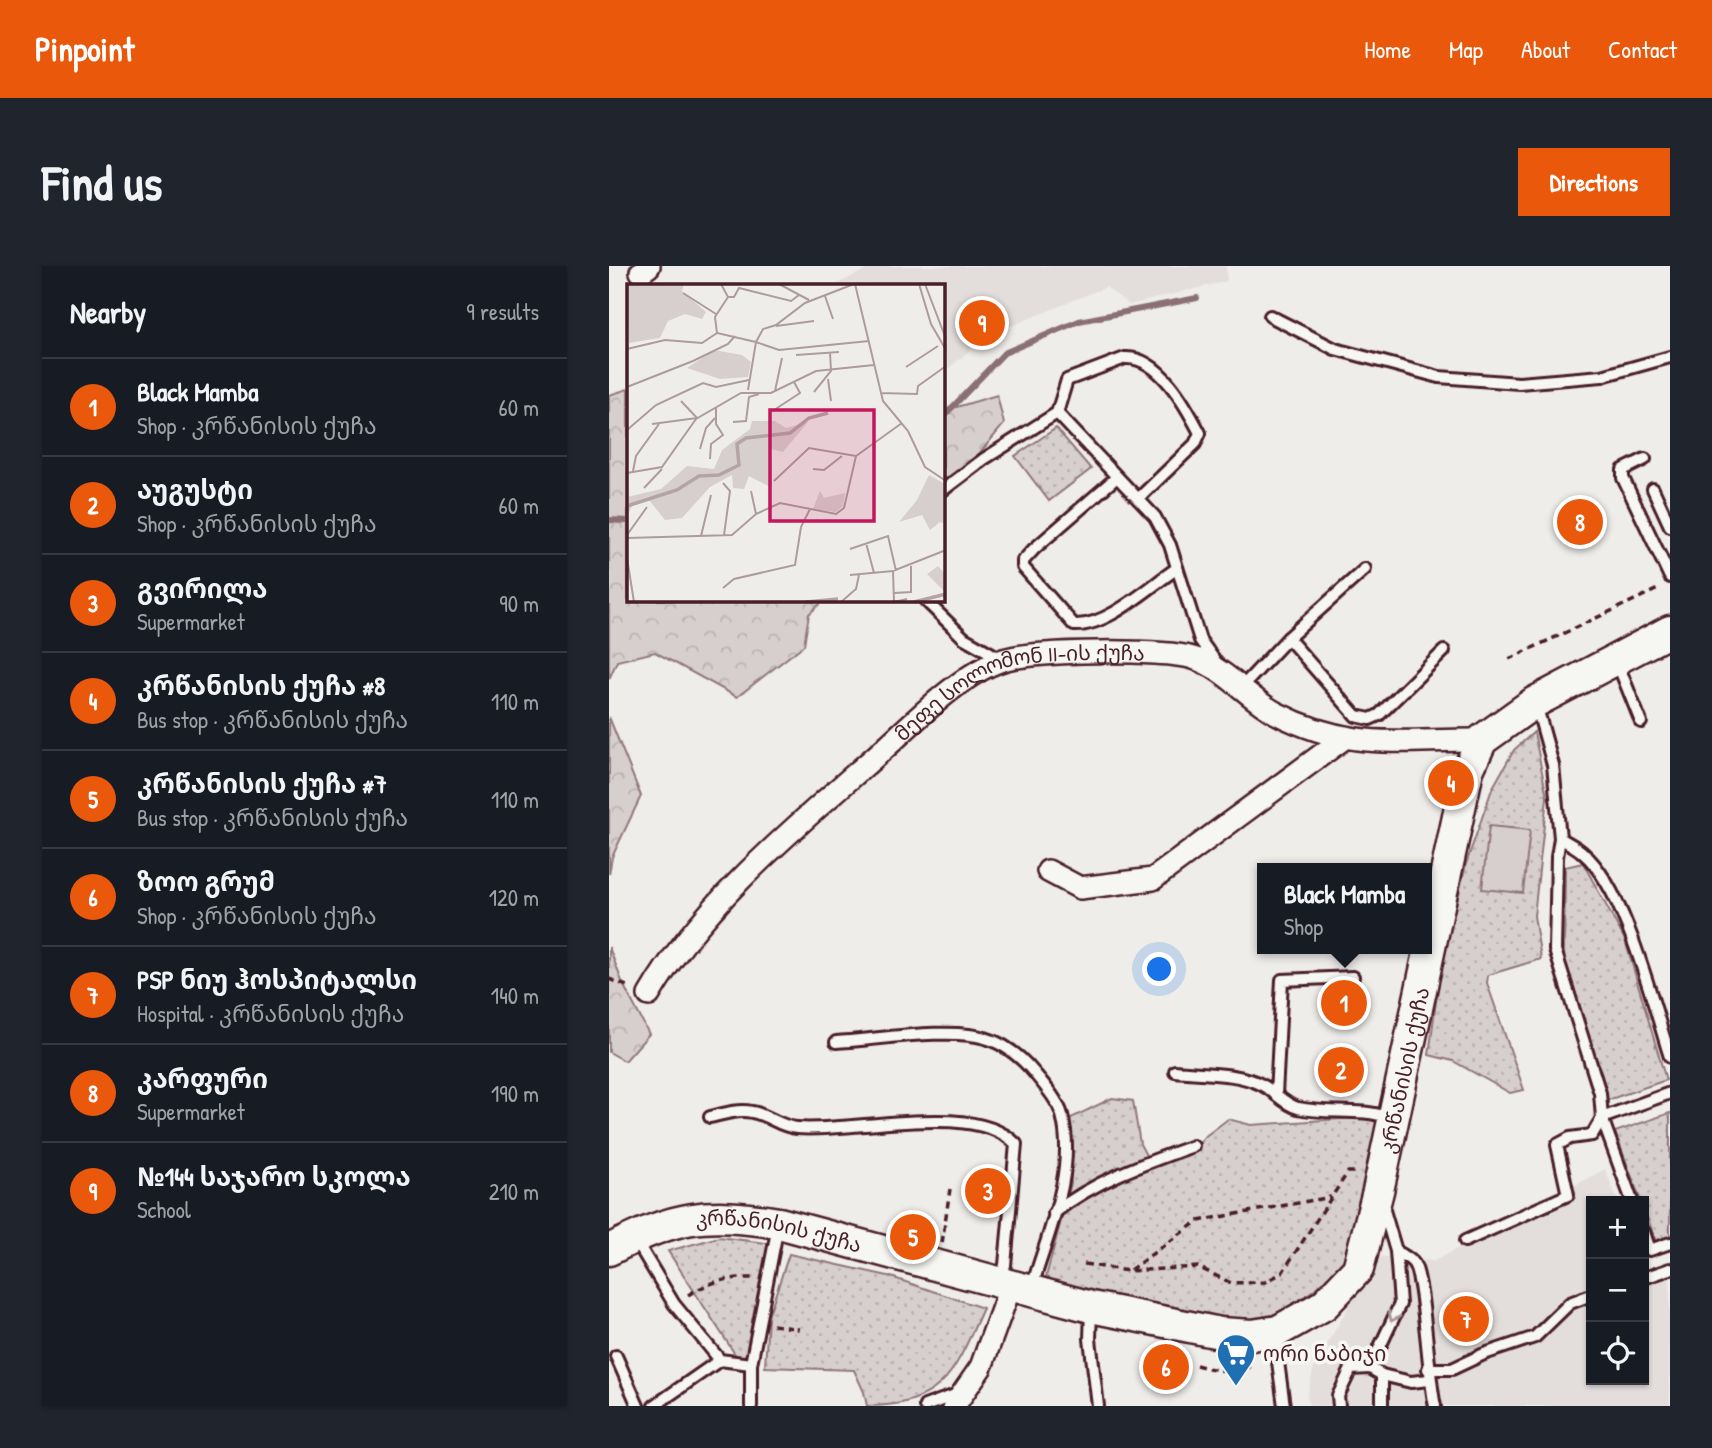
<!DOCTYPE html>
<html lang="en">
<head>
<meta charset="utf-8">
<style>
  body { margin:0; font-family:"Patrick Hand","Noto Sans Georgian",sans-serif; background:#20242c; color:#f1f3f6 }
  .controls { position:absolute; right:21px; bottom:21px; display:grid; overflow:hidden; border-radius:0px; box-shadow:0 2px 5px #0004 }
  .controls button { width:63px; height:63px; display:grid; place-items:center; padding:0; border:0; border-bottom:2px solid #363941; background:#171b24; color:#f1f3f6; font:35px sans-serif }
  .you { position:absolute; left:551px; top:704px; width:24px; height:24px; margin:-18px; border:5px solid #fff; border-radius:50%; background:#1a73e8; box-shadow:0 0 0 10px #1a73e833 }
  .badge { display:grid; place-items:center; width:46px; height:46px; border-radius:50%; background:#ea580c; color:#fff; font-size:23px; font-weight:700 }
  .pin { position:absolute; translate:-50% -50%; border:4px solid #fff; box-shadow:0 2px 7px #0006 }
  .popup { position:absolute; left:648px; top:597px; width:175px; height:91px; box-sizing:border-box; display:grid; place-content:center; border-radius:0px; background:#171b24; filter:drop-shadow(0 2px 5px #0005); font-size:23px; white-space:nowrap; color:#9ea1a6 }
  .popup b { font-size:26px; color:#f1f3f6 }
  .popup::after { content:''; position:absolute; left:50%; top:100%; margin-left:-14px; border:14px solid transparent; border-top-color:#171b24 }
  .list { margin:0; padding:0; list-style:none }
  h2 { display:flex; justify-content:space-between; align-items:center; height:91px; margin:0; padding:0 28px; font-size:30px }
  h2 small { font-size:23px; font-weight:400; color:#9ea1a6 }
  .list li { display:grid; grid-template-columns:46px 1fr auto; gap:21px; align-items:center; box-sizing:border-box; height:98px; padding:0 28px; border-top:2px solid #363941 }
  .list b { display:block; font-size:26px; white-space:nowrap }
  .list p { margin:0; font-size:23px; white-space:nowrap; color:#9ea1a6 }
  .list em { font-size:23px; font-style:normal; color:#9ea1a6 }
  .icon { flex:none; width:38px; height:38px; fill:none; stroke:currentColor; stroke-width:2; stroke-linecap:round; stroke-linejoin:round }
  .map { position:relative; flex:none; width:1061px; height:1140px; overflow:hidden; border-radius:0px }
  header { display:flex; align-items:center; gap:42px; box-sizing:border-box; height:98px; padding:0 35px; background:#ea580c; color:#fff }
  header strong { font-size:33px }
  nav { display:flex; gap:38px; margin-inline-start:auto; font-size:24px }
  .intro { display:flex; align-items:center; justify-content:space-between; box-sizing:border-box; height:168px; padding:0 42px }
  h1 { margin:0; font-size:49px }
  .button { padding:18px 32px; border-radius:0px; background:#ea580c; color:#fff; font-size:24px; font-weight:700 }
  main { display:flex; gap:42px; padding:0 42px }
  aside { flex:1; background:#171b24; border-radius:0px; box-shadow:0 2px 5px #0004 }
  .map>svg:first-child { display:block }
  .built { fill:#e3dedc }
  .grass { fill:url(#grass-dots); stroke:#90777c; stroke-width:2 }
  .forest { fill:url(#forest-crowns); stroke:#90777c; stroke-width:2 }
  .garden { fill:#d7cfce; stroke:#90777c; stroke-width:2 }
  .lines { fill:none; stroke-linecap:round; stroke-linejoin:round }
  .stream { stroke:#8a6f74; stroke-width:6 }
  .lane-casing { stroke:#4a1f2b; stroke-width:16 }
  .street-casing { stroke:#4a1f2b; stroke-width:26 }
  .secondary-casing { stroke:#4a1f2b; stroke-width:35 }
  .path { stroke:#4a1f2b; stroke-width:3.5; stroke-dasharray:7 5; stroke-linecap:butt }
  .lane { stroke:#f6f6f2; stroke-width:10 }
  .street { stroke:#f6f6f2; stroke-width:21 }
  .secondary { stroke:#f6f6f2; stroke-width:30 }
  .oneway { stroke:#a99598 }
  .labels { text-anchor:middle; dominant-baseline:central; stroke-width:7; stroke-linejoin:round; paint-order:stroke }
  .street-label { font-size:21px; fill:#4a1f2b; stroke:#f6f6f2 }
  .poi-label { font-size:21px; fill:#4a1f2b; stroke:#f6f6f2; text-anchor:start }
  .inset-river { fill:none; stroke:#b4a4a5; stroke-width:3.5 }
  .inset-road { fill:none; stroke:#ad9b9e; stroke-width:2 }
  .view { fill:#c2185b; fill-opacity:0.15; stroke:#c2185b; stroke-width:3.5 }
  .inset-edge { fill:none; stroke:#4a1f2b; stroke-width:3.5 }
</style>
</head>
<body>
<header>
<strong>Pinpoint</strong>
<nav><a>Home</a><a>Map</a><a>About</a><a>Contact</a></nav>
</header>
<div class="intro"><h1>Find us</h1><a class="button">Directions</a></div>
<main>
<aside>
<h2>Nearby<small>9 results</small></h2>
<ul class="list">
<li><span class="badge">1</span><div><b>Black Mamba</b><p>Shop · კრწანისის ქუჩა</p></div><em>60 m</em></li>
<li><span class="badge">2</span><div><b>აუგუსტი</b><p>Shop · კრწანისის ქუჩა</p></div><em>60 m</em></li>
<li><span class="badge">3</span><div><b>გვირილა</b><p>Supermarket</p></div><em>90 m</em></li>
<li><span class="badge">4</span><div><b>კრწანისის ქუჩა #8</b><p>Bus stop · კრწანისის ქუჩა</p></div><em>110 m</em></li>
<li><span class="badge">5</span><div><b>კრწანისის ქუჩა #7</b><p>Bus stop · კრწანისის ქუჩა</p></div><em>110 m</em></li>
<li><span class="badge">6</span><div><b>ზოო გრუმ</b><p>Shop · კრწანისის ქუჩა</p></div><em>120 m</em></li>
<li><span class="badge">7</span><div><b>PSP ნიუ ჰოსპიტალსი</b><p>Hospital · კრწანისის ქუჩა</p></div><em>140 m</em></li>
<li><span class="badge">8</span><div><b>კარფური</b><p>Supermarket</p></div><em>190 m</em></li>
<li><span class="badge">9</span><div><b>№144 საჯარო სკოლა</b><p>School</p></div><em>210 m</em></li>
</ul>
</aside>
<div class="map">
<svg width="1061" height="1140" viewBox="0 0 1061 1140">
  <defs>
    <pattern id="grass-dots" width="8" height="8" patternUnits="userSpaceOnUse" patternTransform="scale(1.75)"><rect width="8" height="8" fill="#d7cfce"/><path d="M2 2h.1M6 6h.1" fill="none" stroke="#bab1b1" stroke-width="1.8" stroke-linecap="round"/></pattern>
    <pattern id="forest-crowns" width="20" height="18" patternUnits="userSpaceOnUse" patternTransform="scale(1.75)"><rect width="20" height="18" fill="#d7cfce"/><path d="M2 6a3 3 0 1 1 6 0M12 15a3 3 0 1 1 6 0" fill="none" stroke="#bab1b1"/></pattern>
  </defs>
  <rect width="100%" height="100%" fill="#efedea"/>
  <filter id="ink" filterUnits="userSpaceOnUse"><feTurbulence type="fractalNoise" baseFrequency=".0143" numOctaves="2"/><feDisplacementMap in="SourceGraphic" scale="14" xChannelSelector="R" yChannelSelector="G"/><feConvolveMatrix kernelMatrix="1 2 1 2 8 2 1 2 1" color-interpolation-filters="sRGB"/></filter>
  <g filter="url(#ink)">
    <!-- built -->
    <g class="built">
      <polygon points="264,0 617,0 618,15 520,39 497,21 378,70 334,107 334,19 226,19"/>
      <polygon points="996,903 1009,935 982,935 982,1114 1035,1114 1035,1003 1061,996 1061,1140 700,1140 698,1129 705,1101 768,990 825,995"/>
    </g>
    <!-- grass -->
    <g class="grass">
      <polygon points="447,162 482,203 440,235 406,190"/>
      <polygon points="925,466 938,531 925,650 932,693 879,709 878,717 915,824 901,827 844,795 820,789 831,705 857,598 883,523 905,484"/>
      <polygon points="974,597 1016,674 1057,814 999,834 955,692 956,601"/>
      <polygon points="503,832 524,835 531,878 543,901 588,884 594,872 619,853 642,859 761,851 770,857 738,989 725,1009 673,1047 622,1057 452,1019 437,1011 462,917 460,853"/>
      <polygon points="1061,847 1061,970 1047,975 1006,866"/>
      <polygon points="110,971 164,978 135,1102 59,985"/>
      <path d="M180,988L279,1010L374,1042C346,1105 335,1140 258,1140L255,1126L245,1104L156,1101L159,1051Z"/>
    </g>
    <!-- forest -->
    <g class="forest">
      <polygon points="19,123 19,334 215,334 200,348 195,379 128,431 46,386 8,395 0,413 0,129"/>
      <polygon points="388,129 395,158 365,194 334,223 334,145"/>
      <polygon points="0,451 32,530 3,591 0,608"/>
      <polygon points="0,681 14,718 40,768 16,795 0,786"/>
    </g>
    <!-- garden -->
    <polygon class="garden" points="880,560 921,564 914,627 873,623"/>
    <g class="lines">
      <!-- stream -->
      <g class="stream">
        <polyline points="334,151 395,87 470,55 588,32"/>
        <polyline points="0,254 19,255"/>
      </g>
      <!-- lane casing -->
      <g class="lane-casing">
        <g id="lane">
          <polyline points="661,50 726,83 830,111 910,117 993,110 1061,91"/>
          <polyline points="448,147 546,251 561,279 591,374 609,399"/>
          <polyline points="1036,193 1014,204 1014,212 1061,311"/>
          <path d="M508,211L425,283L414,295V301L465,359C498,361 540,321 567,303"/>
          <polyline points="1044,223 1061,260"/>
          <path d="M334,224L375,193L448,147L458,114L516,92C550,90 577,140 591,167L586,178L529,233"/>
          <polyline points="316,334 355,372 394,394"/>
          <polyline points="679,372 747,450 761,453 770,449 835,385"/>
          <polyline points="1008,396 1032,456"/>
          <polyline points="633,421 679,372 756,303"/>
          <path d="M927,438L944,499L951,572C959,577 968,581 974,587C1016,622 1044,738 1061,791"/>
          <path d="M227,776C265,774 342,761 376,772C397,778 414,793 427,809C437,821 449,835 453,849C468,905 438,969 423,1021"/>
          <path d="M566,805C594,808 628,806 653,819C666,825 674,838 689,842C720,849 751,841 781,852"/>
          <polyline points="667,829 673,714 744,711"/>
          <path d="M101,851C114,848 129,843 143,846C158,848 171,861 188,862C244,867 365,834 407,878L396,999L391,1016"/>
          <polyline points="1023,935 993,852 1061,827"/>
          <path d="M445,947C485,915 536,897 584,880"/>
          <polyline points="1035,966 1041,984 1061,977"/>
          <polyline points="26,973 65,1038 111,1094 142,1098"/>
          <polyline points="856,975 959,929 948,879 961,872 983,869 993,852 991,827 946,684 948,591 951,572"/>
          <path d="M787,985C792,988 802,993 805,998C815,1013 819,1112 826,1140"/>
          <polyline points="1035,1012 1061,1003"/>
          <polyline points="482,1043 481,1073 489,1140"/>
          <polyline points="669,1066 669,1096 675,1140"/>
          <polyline points="7,1090 29,1140"/>
          <polyline points="819,1103 843,1103 875,1088 926,1071 961,1037 982,1029"/>
          <polyline points="773,1109 802,1116 820,1114"/>
          <polyline points="45,1140 111,1094"/>
          <polyline points="142,1140 142,1098 169,960"/>
          <polyline points="316,1140 349,1128"/>
          <polyline points="730,1140 729,1130 742,1103 761,1102"/>
          <polyline points="773,1140 773,1109 761,1102 791,1038 787,985 774,941"/>
        </g>
      </g>
      <!-- street casing -->
      <g class="street-casing">
        <g id="street">
          <polyline points="32,6 40,0"/>
          <polyline points="439,605 471,622 544,613 734,473"/>
          <path id="s1" d="M40,729C94,635 196,553 276,482C307,454 354,406 394,394C425,384 553,383 584,392C618,403 637,431 667,447C743,486 792,473 873,474"/>
          <polyline points="345,1140 372,1101 402,1019"/>
        </g>
      </g>
      <!-- secondary casing -->
      <g class="secondary-casing">
        <g id="secondary">
          <path id="s2" d="M0,984C66,950 96,945 170,957L482,1041L611,1067L643,1069L669,1065L715,1039L749,1003L769,925L859,504L873,474L926,436L1061,365"/>
        </g>
      </g>
      <!-- path -->
      <g class="path">
        <polyline points="900,393 1051,322"/>
        <polyline points="0,713 21,721"/>
        <polyline points="333,977 341,923"/>
        <polyline points="475,998 519,1005 589,1001 622,1017 656,1016 673,1007 739,906 746,906"/>
        <polyline points="521,1004 589,955 722,931"/>
        <path d="M79,1029C100,1016 119,1011 144,1012"/>
        <polyline points="164,1059 190,1063"/>
        <path d="M587,1099C606,1104 623,1108 641,1101"/>
      </g>
      <!-- lane -->
      <use href="#lane" class="lane"/>
      <!-- street -->
      <use href="#street" class="street"/>
      <!-- secondary -->
      <use href="#secondary" class="secondary"/>
    </g>
    <!-- one-way arrows -->
    <defs><path id="oneway-chevron" d="M-2-3.5L2.5 0L-2 3.5" fill="none" stroke-width="1.6" stroke-linecap="round" stroke-linejoin="round" transform="scale(1.75)"/></defs>
    <use class="oneway" href="#oneway-chevron" transform="translate(784 1051) rotate(115)"/>
  </g>
  <!-- icons -->
  <defs>
    <g id="supermarket-pin" transform="scale(2.0125)"><path d="M0 17L-7.5 6A9.5 9.5 0 1 1 7.5 6Z" fill="#1f6fb2" stroke="#f6f6f2"/><path d="M-6-5.5h2.5l.6 2H6L4.5 2H-2.5L-4.4-4H-6ZM-1.5 3.2a1.3 1.3 0 1 0 .1 0ZM3 3.2a1.3 1.3 0 1 0 .1 0Z" fill="#fff"/></g>
  </defs>
  <g fill-rule="evenodd">
    <use href="#supermarket-pin" x="627" y="1087"/>
  </g>
  <g class="labels">
    <!-- street labels -->
    <g class="street-label">
      <text stroke="none"><textPath href="#s1" startOffset="497">მეფე სოლომონ II-ის ქუჩა</textPath></text>
      <text stroke="none"><textPath href="#s2" startOffset="996">კრწანისის ქუჩა</textPath></text>
      <text stroke="none"><textPath href="#s2" startOffset="177">კრწანისის ქუჩა</textPath></text>
    </g>
    <!-- poi labels -->
    <g class="poi-label">
      <text x="654" y="1087">ორი ნაბიჯი</text>
    </g>
  </g>
  <!-- overview -->
  <g transform="translate(18 18)">
    <rect width="318" height="318" fill="#efedea"/>
    <path d="M0,0H57L55,7L79,28L75,35L58,30L41,37L33,54L2,59ZM302,191L318,200V240L313,238L303,246L295,231L272,238L290,216ZM193,207L197,214L218,209L216,222L209,228L186,225ZM311,282L318,290V308L300,290Z" fill="#d7cfce"/>
    <path d="M125,137H148L159,144L181,138L156,168L144,165L145,204L122,192L117,205L106,204L105,191L83,203L55,234L38,236L22,216L5,222L0,233V213L34,205L60,182L87,185L95,166L123,145Z" fill="#d7cfce"/>
    <path d="M87,66L115,71L124,78L121,93L93,95L60,84Z" fill="#d7cfce"/>
    <path class="inset-river" d="M0,222L50,206L72,192L92,191L112,181L110,160L119,154L163,149L182,134L201,129M179,318L211,315M287,318L319,310"/>
    <path class="inset-road" d="M94,0L101,13L88,33L90,49L129,58L136,45L149,41L178,19L227,0M152,0L182,16M228,0L256,117L281,147L298,183L319,197M292,0L304,40L319,66M298,0L319,55M56,9L89,30M198,12L206,35M101,13H107L112,4L164,17L172,11M149,42L187,37M0,65L38,56L75,59L90,49M169,71L212,68M279,83L311,62M201,95L204,117M0,103L66,77L101,60L108,52M121,106L129,58L152,66L242,57M148,107L155,74M187,108L204,87L203,69M254,109L290,110L291,102L319,82M54,117L70,134M147,126L173,109L167,98M106,138L119,137L122,113L132,110M25,140L70,134M0,146L29,121L76,99L89,103L122,96M73,165L79,144L88,134M83,175L84,160L96,151L89,140V123M186,185L197,186L215,172M6,187L9,172L32,140M0,189L35,183L69,135L114,109H144L189,87L247,81M147,197L182,164L229,172M96,199L103,207L97,251M17,204L35,185M124,207L129,230M0,251L20,223M74,252L84,211M0,254L105,251L129,230L153,219L209,230L217,224L229,172L275,139M239,259L247,289M223,265L261,252L269,287M0,274L7,318M266,287L267,318L280,315M223,291L266,287L319,266M96,304L107,295L168,281L174,243L183,225M267,309L284,308V282M214,318L229,305L232,291"/>
    <path class="view" d="M143,126H247V237H143Z"/>
    <rect width="318" height="318" class="inset-edge"/>
  </g>
</svg>
<div class="controls">
<button>+</button>
<button>−</button>
<button><svg class="icon" aria-label="locate" viewBox="0 0 24 24"><circle cx="12" cy="12" r="6"/><path d="M12 2v4M12 18v4M2 12h4M18 12h4"/></svg></button>
</div>
<div class="you"></div>
<div class="pin badge" style="left:735px;top:737px">1</div>
<div class="popup"><b>Black Mamba</b>Shop</div>
<div class="pin badge" style="left:732px;top:804px">2</div>
<div class="pin badge" style="left:379px;top:925px">3</div>
<div class="pin badge" style="left:842px;top:517px">4</div>
<div class="pin badge" style="left:304px;top:971px">5</div>
<div class="pin badge" style="left:557px;top:1101px">6</div>
<div class="pin badge" style="left:857px;top:1053px">7</div>
<div class="pin badge" style="left:971px;top:256px">8</div>
<div class="pin badge" style="left:373px;top:57px">9</div>
</div>
</main>
</body>
</html>
